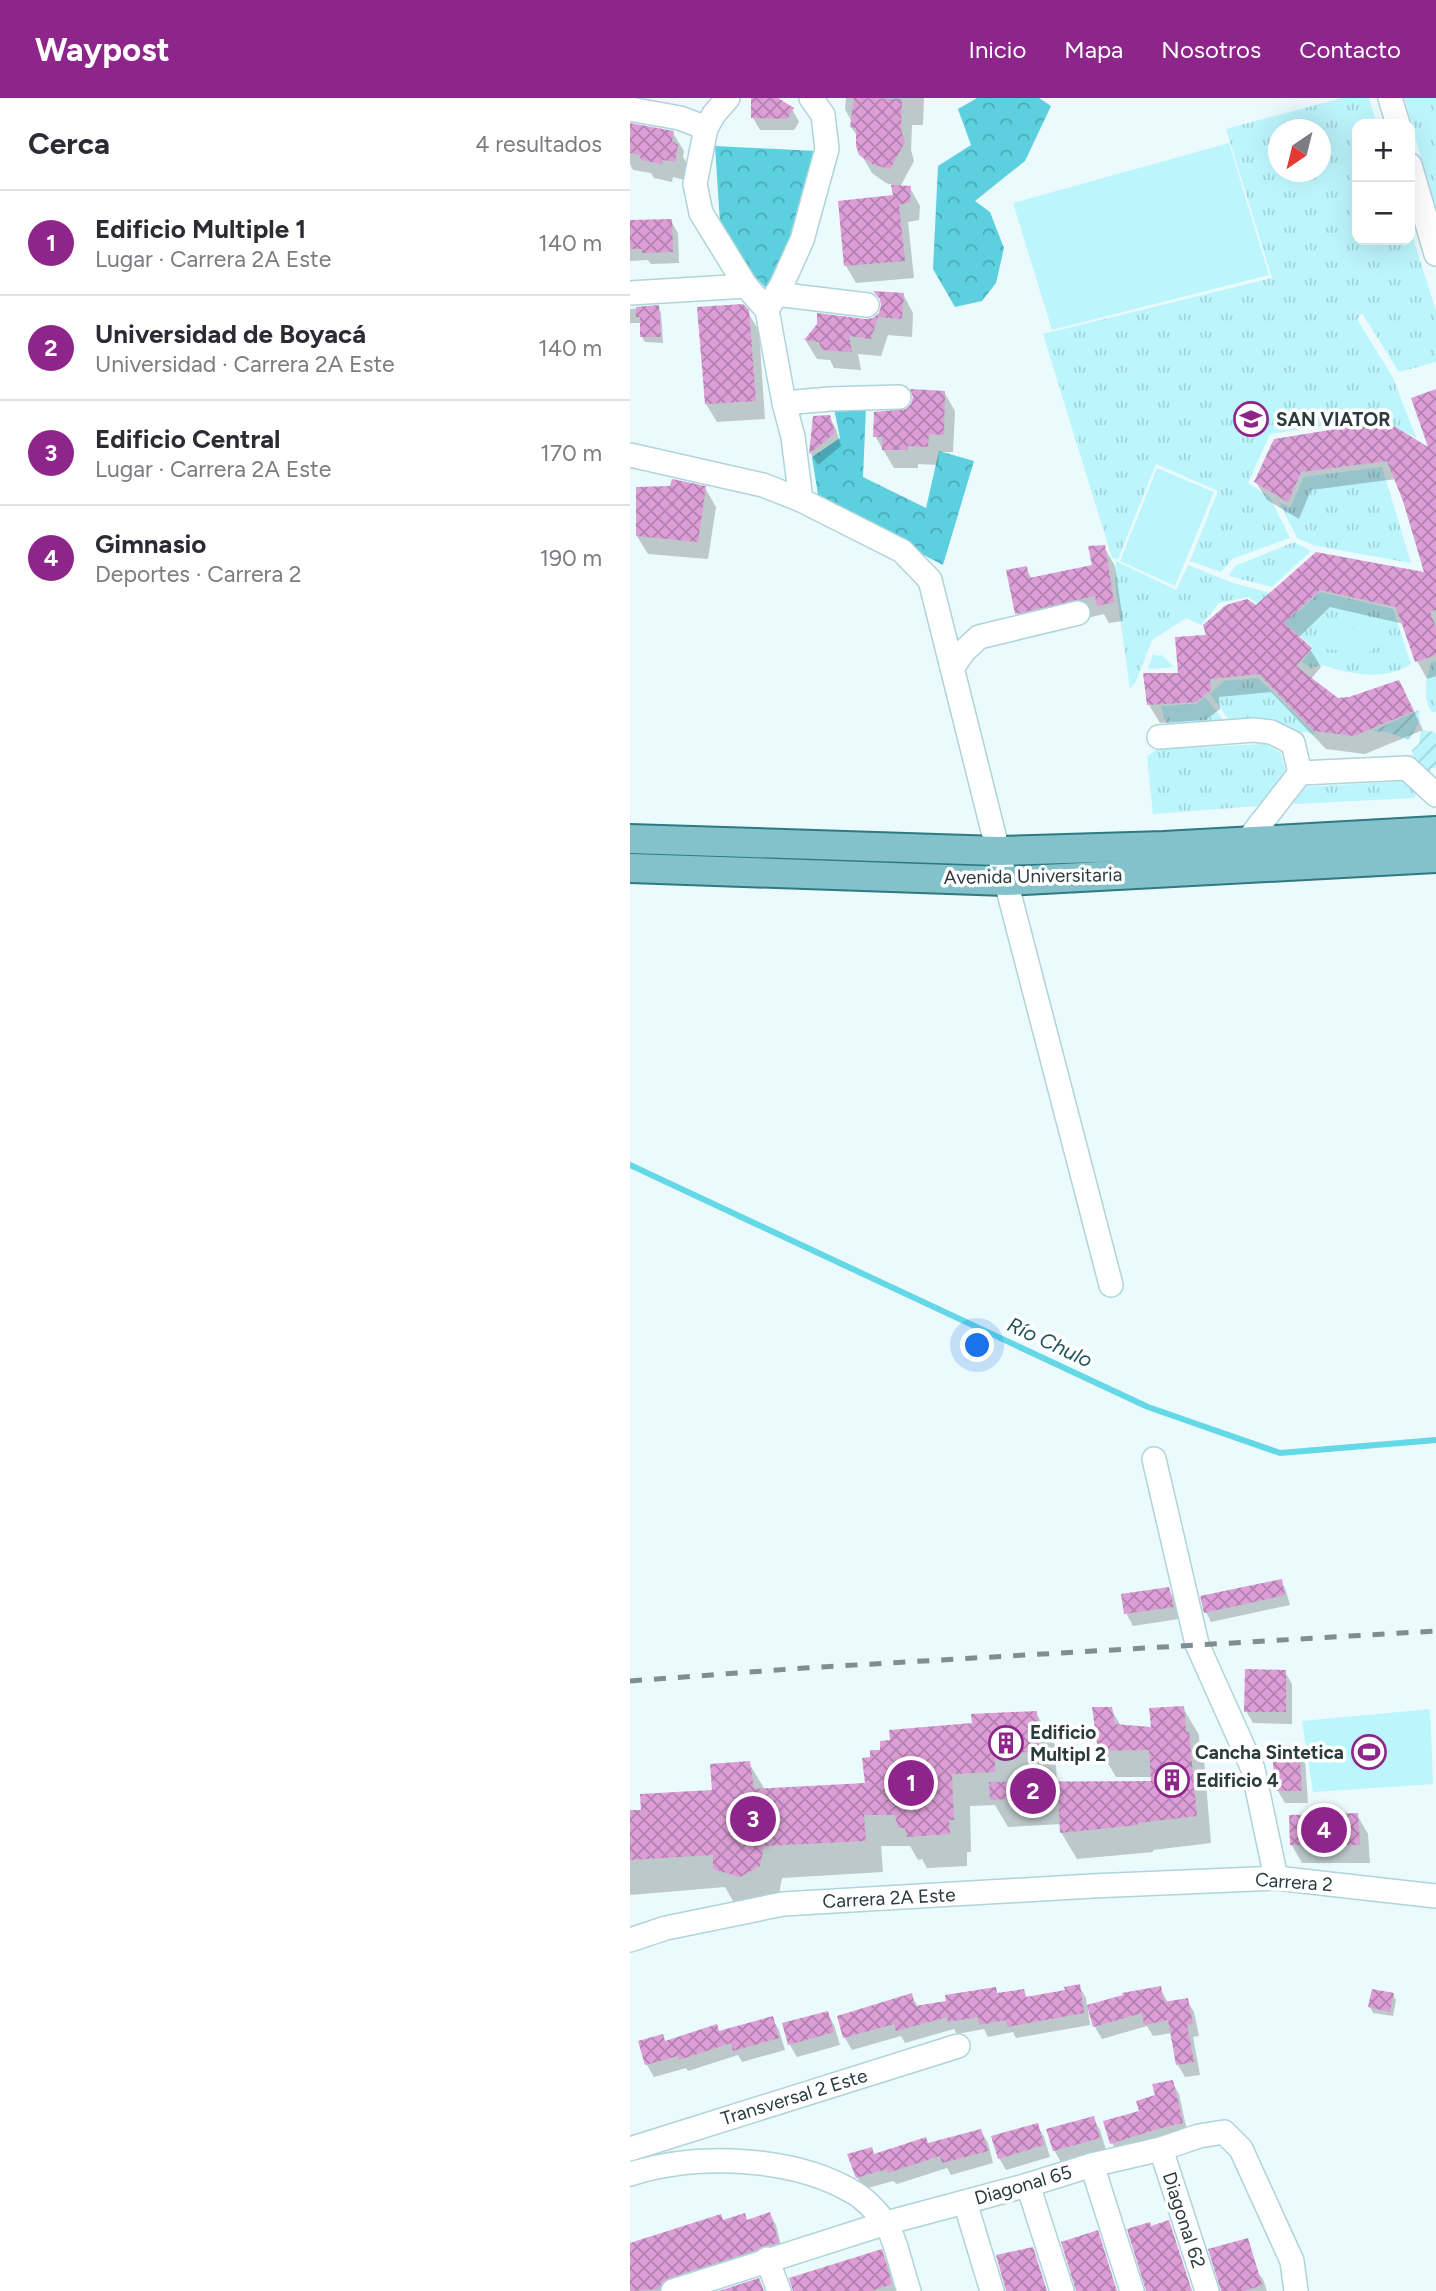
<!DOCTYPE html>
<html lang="es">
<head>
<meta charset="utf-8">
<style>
  body { margin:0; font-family:Figtree,sans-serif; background:#f2f2f3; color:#2b2b33 }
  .controls { position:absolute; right:21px; top:21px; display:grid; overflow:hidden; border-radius:14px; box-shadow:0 7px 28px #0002 }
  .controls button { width:63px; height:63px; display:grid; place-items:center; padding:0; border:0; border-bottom:2px solid #e1e1e2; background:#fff; color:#2b2b33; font:35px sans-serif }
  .compass { position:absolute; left:638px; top:21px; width:63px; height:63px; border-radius:50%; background:#fff; box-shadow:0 7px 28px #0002; rotate:215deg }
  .you { position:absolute; left:348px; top:1248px; width:24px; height:24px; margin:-18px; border:5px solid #fff; border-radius:50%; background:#1a73e8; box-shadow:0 0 0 10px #1a73e833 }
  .badge { display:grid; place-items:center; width:46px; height:46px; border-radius:50%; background:#8e258a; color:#fff; font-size:23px; font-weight:700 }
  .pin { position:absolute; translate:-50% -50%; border:4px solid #fff; box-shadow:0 2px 7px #0006 }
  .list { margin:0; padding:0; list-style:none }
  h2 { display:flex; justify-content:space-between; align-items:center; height:91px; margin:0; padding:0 28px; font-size:30px }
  h2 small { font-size:23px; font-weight:400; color:#7c7c81 }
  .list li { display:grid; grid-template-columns:46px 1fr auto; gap:21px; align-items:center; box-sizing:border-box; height:105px; padding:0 28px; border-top:2px solid #e1e1e2 }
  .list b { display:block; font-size:26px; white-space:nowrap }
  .list p { margin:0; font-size:23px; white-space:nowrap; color:#7c7c81 }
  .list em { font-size:23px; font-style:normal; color:#7c7c81 }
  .map { position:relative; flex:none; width:806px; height:2193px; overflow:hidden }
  header { display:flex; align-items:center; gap:42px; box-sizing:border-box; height:98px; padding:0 35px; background:#8e258a; color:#fff }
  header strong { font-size:33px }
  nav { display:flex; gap:38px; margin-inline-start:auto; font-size:24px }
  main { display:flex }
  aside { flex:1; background:#fff }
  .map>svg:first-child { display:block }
  .grass { fill:url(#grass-tufts); fill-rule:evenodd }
  .forest { fill:url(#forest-crowns) }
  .park { fill:#bdf5fd }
  .garden { fill:url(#garden-furrows) }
  .shadow { fill:#0003 }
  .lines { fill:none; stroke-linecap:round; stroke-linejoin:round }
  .stream { stroke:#65d8e7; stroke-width:6 }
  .building { fill:url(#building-cross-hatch) }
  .minor-casing { stroke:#afd4da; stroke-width:26 }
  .major-casing { stroke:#2f7982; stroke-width:32 }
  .minor { stroke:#fff; stroke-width:23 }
  .major { stroke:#83c2ca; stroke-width:28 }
  .rail { stroke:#7f8e90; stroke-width:5; stroke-dasharray:12 12; stroke-linecap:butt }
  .labels { text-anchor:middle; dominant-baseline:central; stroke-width:7; stroke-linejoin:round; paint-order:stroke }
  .poi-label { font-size:19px; font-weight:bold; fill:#2c3c3e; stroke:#fff; text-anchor:start }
  .street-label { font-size:19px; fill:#2c3c3e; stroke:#fff }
  .water-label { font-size:21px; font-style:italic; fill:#21545a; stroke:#fff }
</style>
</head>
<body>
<header>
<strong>Waypost</strong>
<nav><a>Inicio</a><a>Mapa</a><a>Nosotros</a><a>Contacto</a></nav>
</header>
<main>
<aside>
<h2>Cerca<small>4 resultados</small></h2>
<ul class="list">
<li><span class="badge">1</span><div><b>Edificio Multiple 1</b><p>Lugar · Carrera 2A Este</p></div><em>140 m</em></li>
<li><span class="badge">2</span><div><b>Universidad de Boyacá</b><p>Universidad · Carrera 2A Este</p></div><em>140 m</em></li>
<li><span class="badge">3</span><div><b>Edificio Central</b><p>Lugar · Carrera 2A Este</p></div><em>170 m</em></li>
<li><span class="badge">4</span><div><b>Gimnasio</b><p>Deportes · Carrera 2</p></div><em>190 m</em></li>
</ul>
</aside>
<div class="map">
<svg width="806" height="2193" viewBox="0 0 806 2193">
  <defs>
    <pattern id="grass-tufts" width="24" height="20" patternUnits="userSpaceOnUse" patternTransform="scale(1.75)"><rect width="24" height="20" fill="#bdf5fd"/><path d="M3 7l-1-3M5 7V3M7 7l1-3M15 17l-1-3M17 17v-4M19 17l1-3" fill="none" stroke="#a3d3da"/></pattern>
    <pattern id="forest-crowns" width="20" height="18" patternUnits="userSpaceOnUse" patternTransform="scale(1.75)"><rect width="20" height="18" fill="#5cd0df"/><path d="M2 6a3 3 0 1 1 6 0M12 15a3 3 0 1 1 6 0" fill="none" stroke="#4caab6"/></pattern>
    <pattern id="garden-furrows" width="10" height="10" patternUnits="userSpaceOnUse" patternTransform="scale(1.75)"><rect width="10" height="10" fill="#bdf5fd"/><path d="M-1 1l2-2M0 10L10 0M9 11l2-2" fill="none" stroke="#a3d3da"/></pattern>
    <pattern id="building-cross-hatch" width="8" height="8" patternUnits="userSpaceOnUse" patternTransform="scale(1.75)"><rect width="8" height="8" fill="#dd9ed7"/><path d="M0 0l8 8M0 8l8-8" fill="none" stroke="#b382b0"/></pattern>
  </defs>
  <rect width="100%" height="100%" fill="#ebfafc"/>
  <!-- grass -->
  <g class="grass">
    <path d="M711,0H739L747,26H727V142H780V130L806,213V264L769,274L732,215L727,221L763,280L786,339L741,321L640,336L618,385L640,399L660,440L602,461L591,474L560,463L588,393L526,366L488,461L482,460L413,236L642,180L596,31ZM648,32H690V74H648Z"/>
    <polygon points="774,0 806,0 806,112"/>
    <polygon points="752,369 781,465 686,448 667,440 649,404 660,410 674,379"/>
    <polygon points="664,444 681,453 642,489 599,478 605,468"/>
    <polygon points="486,463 546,492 558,467 603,485 637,494 647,505 638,513 618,499 589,505 571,527 556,520 522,542 506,583 500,591 485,484"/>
    <path d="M690,494L763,511L781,566C762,579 740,578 718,574C702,572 696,564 681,570L672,564L683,550L659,528L654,532L651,522L662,513L668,514Z"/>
    <polygon points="523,556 528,558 532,557 544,569 518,571"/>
    <path d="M806,563V614H802C792,602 796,579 801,565Z"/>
    <polygon points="628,580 686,636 674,634 658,637 643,622 600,623 580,596 594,583"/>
    <polygon points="575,599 595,624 537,629 531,608 566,606"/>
    <polygon points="635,646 651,655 656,675 629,708 523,716 517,658 527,651"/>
    <polygon points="778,683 791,691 784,700 665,706 662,701 671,689"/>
  </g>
  <!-- forest -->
  <g class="forest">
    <polygon points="347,0 409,0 421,8 395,63 345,103 360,114 374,150 366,185 352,203 325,209 303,171 308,68 341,47 328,11"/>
    <polygon points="85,48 186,53 166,136 136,190 116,169 90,125"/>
    <polygon points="203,306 236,309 233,379 296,410 309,353 344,363 313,467 189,403 182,359 210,340"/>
  </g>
  <!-- park -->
  <g class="park">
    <polygon points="599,45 639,177 422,232 383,105"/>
    <polygon points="527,370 584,394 545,488 490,463"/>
    <polygon points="705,528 743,534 746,548 739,555 696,551 690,542 693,532"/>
    <polygon points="800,1611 803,1686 683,1694 672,1623"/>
  </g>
  <!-- garden -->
  <g class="garden">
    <polygon points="789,612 790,623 779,642 757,634 742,633"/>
    <polygon points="791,632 805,634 806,636 806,670 801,670 799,676 784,663 782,652 789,646"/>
  </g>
  <!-- shadow -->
  <g class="shadow">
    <polygon points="123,0 145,0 162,11 169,24 164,32 130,32 123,20"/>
    <polygon points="216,0 294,0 293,27 282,27 281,52 284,63 270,89 280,90 290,108 289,122 278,124 284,180 226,185 216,168 265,98 263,87 256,85 242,75 231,56 228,39 221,29 222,24 215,11"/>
    <polygon points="0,27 43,35 54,53 53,59 58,67 55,82 43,79 42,84 24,80 21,75 3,72 0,66"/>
    <polygon points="41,123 48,135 49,165 21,166 18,162 0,163 0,124"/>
    <polygon points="273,196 283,215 282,239 258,237 251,258 228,256 231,272 204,270 200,262 187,261 176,243 188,226 242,222"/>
    <polygon points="28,209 31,215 33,245 15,244 12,239 12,225 0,225 0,211"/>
    <polygon points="117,213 129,233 135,321 87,324 76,306"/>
    <polygon points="806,293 806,578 797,581 787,563 774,526 700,509 668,540 680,551 691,569 680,582 707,602 779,603 793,632 735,656 696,651 641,594 589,599 590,611 576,622 530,625 519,607 550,577 578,539 626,509 687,455 797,476 766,381 681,392 669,421 637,402 626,384 645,342 801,354"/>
    <polygon points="314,294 325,313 323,354 309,354 308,367 288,366 288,370 264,370 245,338 282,307"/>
    <polygon points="199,319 206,331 211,348 188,367 181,356 185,320"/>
    <polygon points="75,390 86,409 78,461 18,456 7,438"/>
    <polygon points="474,449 485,468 493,523 479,525 474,516 397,534 387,515 396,470 402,481 464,469"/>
    <polygon points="651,1483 656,1493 660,1507 581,1524 576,1514"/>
    <polygon points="538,1491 546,1503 549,1521 503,1528 496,1515"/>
    <polygon points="655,1574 662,1586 662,1626 623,1625 616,1613"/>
    <polygon points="553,1610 569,1637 570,1655 574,1662 581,1745 523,1752 523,1754 447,1761 431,1734 431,1726 378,1729 365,1707 340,1708 341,1754 337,1754 337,1768 297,1770 292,1761 288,1762 280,1748 251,1748 253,1774 152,1780 148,1801 129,1811 103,1803 95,1789 0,1797 0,1713 13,1713 83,1694 119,1665 135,1692 237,1686 242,1661 252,1654 344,1627 406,1615 425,1647 427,1686 523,1685 523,1679 486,1679 470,1652 481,1611 491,1628 523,1631"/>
    <polygon points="668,1650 675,1662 678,1705 655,1705 648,1693"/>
    <polygon points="727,1717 738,1736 740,1765 672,1765 661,1746"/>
    <polygon points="449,1888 456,1900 457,1909 530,1890 538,1905 557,1902 564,1914 569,1938 563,1939 570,1977 555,1979 548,1967 542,1935 523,1938 517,1928 472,1941 465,1929 460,1911 458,1912 460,1927 386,1940 383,1934 358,1939 354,1931 327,1936 324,1931 275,1945 271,1938 222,1952 215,1940 209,1919 281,1897 288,1909 318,1905 365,1891 368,1897 393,1893 398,1901 437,1894"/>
    <polygon points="763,1897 766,1902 763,1918 743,1915 740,1909"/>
    <polygon points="197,1915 204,1927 210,1947 167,1959 160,1947 154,1927"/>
    <polygon points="142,1920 149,1932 155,1952 112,1964 108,1957 58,1973 56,1970 24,1979 17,1967 10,1944 32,1938 36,1944 90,1934"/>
    <polygon points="542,1984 549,1996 558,2037 489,2057 482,2045"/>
    <polygon points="463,2020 470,2032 476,2052 431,2064 424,2052"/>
    <polygon points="407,2027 414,2039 420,2059 376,2072 369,2060"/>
    <polygon points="351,2033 358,2045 363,2065 321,2077 317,2070 267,2086 263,2083 234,2091 227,2079 241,2051 245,2057 298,2047"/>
    <polygon points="140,2116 146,2127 153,2155 40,2193 0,2193 0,2169 94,2124 117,2123"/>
    <polygon points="620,2148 629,2176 633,2181 637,2193 592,2193"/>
    <polygon points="251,2153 257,2164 266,2193 164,2193"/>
  </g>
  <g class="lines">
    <!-- stream -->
    <polyline class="stream" points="0,1067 518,1309 650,1355 806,1342"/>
  </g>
  <!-- building -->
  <g class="building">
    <polygon points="121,0 148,0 164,10 157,21 121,20"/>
    <polygon points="224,0 272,1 271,32 275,44 260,71 244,67 229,57 226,48 226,30 220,29"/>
    <polygon points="0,25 44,33 42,43 48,47 45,64 33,62 32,66 11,62 10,57 0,55"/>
    <polygon points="261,87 281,88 280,104 269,107 275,163 214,168 208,103 263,97"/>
    <polygon points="42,121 43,154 12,155 12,151 0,151 0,122"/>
    <polygon points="243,193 274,195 272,221 248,219 241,241 219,238 222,254 192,252 189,244 174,242 187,226 187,215 235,221 243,220 249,215 251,208 250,201"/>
    <polygon points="113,206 119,212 126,303 75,306 67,209"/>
    <polygon points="29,207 31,239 10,239 10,219 6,219 6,209"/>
    <polygon points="280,291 315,293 314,337 299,336 298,349 278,348 278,352 252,352 252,339 243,339 244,314 276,311 281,306 283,299"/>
    <polygon points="806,291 806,512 800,513 806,530 806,557 785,564 766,509 690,492 654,525 682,550 666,568 708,600 719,599 769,582 784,613 724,638 684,633 629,576 580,581 581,592 566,604 517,607 513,575 548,575 545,539 576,537 573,527 596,507 617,501 626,507 686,454 794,474 773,403 757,363 671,374 658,404 624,384 644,341 756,323 798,349 781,300"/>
    <polygon points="200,317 205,335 179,356 183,318"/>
    <polygon points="42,381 76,388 68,444 6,438 6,389 40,388"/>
    <polygon points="475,447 484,504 467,508 465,498 385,516 376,472 397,468 399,480 462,467 458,448"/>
    <polygon points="652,1481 655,1497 574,1515 570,1498"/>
    <polygon points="539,1489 544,1509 494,1516 491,1496"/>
    <polygon points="615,1571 656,1572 656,1614 614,1614"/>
    <polygon points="554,1608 556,1634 559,1633 567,1718 508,1725 508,1727 430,1735 428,1699 360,1702 359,1684 521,1683 519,1652 468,1653 462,1609 482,1609 485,1626 521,1629 519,1610"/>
    <polygon points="407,1613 409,1654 365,1655 365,1674 322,1676 324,1722 319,1722 320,1736 277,1739 275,1730 268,1730 265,1717 234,1717 236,1743 134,1748 130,1768 110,1779 83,1771 83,1757 0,1762 0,1712 11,1712 10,1696 82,1692 80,1666 120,1663 124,1691 235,1685 232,1660 240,1659 240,1652 250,1652 250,1643 260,1642 259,1632 342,1625 341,1616"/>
    <polygon points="641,1647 669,1648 672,1693 646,1693"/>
    <polygon points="728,1715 730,1747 660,1747 659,1717"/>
    <polygon points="450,1886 454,1915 377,1929 376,1922 349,1927 348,1919 318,1924 317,1919 266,1933 264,1926 213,1940 207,1918 282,1895 285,1908 316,1903 315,1897 366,1889 367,1895 394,1891 396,1899 435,1892 434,1889"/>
    <polygon points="531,1888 534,1904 558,1900 563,1926 557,1927 564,1964 546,1967 538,1922 514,1927 512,1915 463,1929 457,1907 493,1897 492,1895"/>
    <polygon points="742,1891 764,1895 760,1914 738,1909"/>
    <polygon points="198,1913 204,1934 158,1947 152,1925"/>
    <polygon points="143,1918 149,1940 103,1953 101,1945 49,1962 48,1958 15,1967 8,1943 33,1936 35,1943 87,1926 89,1933"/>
    <polygon points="543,1982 553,2025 527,2031 480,2046 473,2023 509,2013 506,2003 525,1997 522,1986"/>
    <polygon points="464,2018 470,2040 423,2053 416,2031"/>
    <polygon points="408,2025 414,2047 368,2061 361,2038"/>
    <polygon points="351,2031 358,2053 312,2065 310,2058 258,2075 257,2071 226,2080 217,2056 242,2049 244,2056 296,2039 298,2045"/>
    <polygon points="140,2114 149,2145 133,2148 127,2152 39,2180 32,2184 29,2191 0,2193 0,2145 91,2116 93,2122 115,2115 117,2122"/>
    <polygon points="539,2122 562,2193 516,2193 497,2131 520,2124 521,2128"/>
    <polygon points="468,2132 487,2193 446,2193 431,2144"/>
    <polygon points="618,2140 632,2187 615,2193 591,2193 578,2151"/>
    <polygon points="403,2149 417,2193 376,2193 366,2157"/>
    <polygon points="252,2151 262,2186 241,2193 163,2193 159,2180"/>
    <polygon points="129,2180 134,2193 89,2193"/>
  </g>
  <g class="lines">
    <!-- minor casing -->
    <g class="minor-casing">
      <g id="minor">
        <polyline points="98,0 84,16 76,30 65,86 71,115 116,188 137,212 154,305 163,339 171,402"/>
        <polyline points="760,0 768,26"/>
        <polyline points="0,11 50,20 76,30"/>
        <polyline points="780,67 806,156"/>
        <polyline points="0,195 116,188"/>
        <polyline points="146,196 237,207"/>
        <polyline points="137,212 152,186 172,142 197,51 193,17 181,0"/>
        <polyline points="154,305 200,301 269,299"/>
        <polyline points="0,357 133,387 171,402 272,453 300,482 368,753 481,1187"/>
        <polyline points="322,570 334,553 349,539 448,515"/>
        <polyline points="529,639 624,632 641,634 663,645 670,675"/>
        <polyline points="617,743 670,675 777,670 806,697"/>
        <polyline points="524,1361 567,1546 623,1671 646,1780"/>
        <polyline points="0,1842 36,1830 153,1806 462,1788 646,1780 806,1798"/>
        <polyline points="0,2051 328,1948"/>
        <polyline points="531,2051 577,2193"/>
        <polyline points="462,2067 502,2193"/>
        <path d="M0,2076C66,2055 162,2058 223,2094C234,2100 246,2113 254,2123C264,2134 273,2177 279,2193"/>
        <polyline points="398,2087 432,2193"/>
        <polyline points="335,2104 362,2193"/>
        <polyline points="137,2161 149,2193"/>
        <polyline points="43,2193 256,2125 398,2087 462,2067 531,2051 569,2038 594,2034 611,2051 662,2163 666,2193"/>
      </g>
    </g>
    <!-- major casing -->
    <g class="major-casing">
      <g id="major">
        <polyline points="0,741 368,753 534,748 806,733"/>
        <polyline points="0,770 376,783 806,760"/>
      </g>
    </g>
    <!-- minor -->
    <use href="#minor" class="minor"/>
    <!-- major -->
    <use href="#major" class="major"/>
    <!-- rail -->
    <polyline class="rail" points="0,1583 174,1570 806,1533"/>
  </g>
  <!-- icons -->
  <defs>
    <g id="school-ring" transform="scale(1.75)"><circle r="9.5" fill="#fff" stroke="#8e258a" stroke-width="1.5"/><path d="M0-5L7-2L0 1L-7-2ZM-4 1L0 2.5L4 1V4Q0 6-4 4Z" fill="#8e258a"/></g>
    <g id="building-ring" transform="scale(1.75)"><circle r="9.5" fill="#fff" stroke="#8e258a" stroke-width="1.5"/><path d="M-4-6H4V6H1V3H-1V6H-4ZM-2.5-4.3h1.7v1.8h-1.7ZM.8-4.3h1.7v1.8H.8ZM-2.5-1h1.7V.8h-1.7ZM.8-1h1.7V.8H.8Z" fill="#8e258a"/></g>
    <g id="stadium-ring" transform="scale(1.75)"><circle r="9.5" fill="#fff" stroke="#8e258a" stroke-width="1.5"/><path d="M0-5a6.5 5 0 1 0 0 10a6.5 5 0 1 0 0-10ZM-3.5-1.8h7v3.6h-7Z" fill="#8e258a"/></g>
  </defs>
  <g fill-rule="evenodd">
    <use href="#school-ring" x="621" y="321"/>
    <use href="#building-ring" x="376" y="1645"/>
    <use href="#stadium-ring" x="739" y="1654"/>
    <use href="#building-ring" x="542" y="1682"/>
  </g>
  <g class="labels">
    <!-- poi labels -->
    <g class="poi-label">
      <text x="646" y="321">SAN VIATOR</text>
      <text x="400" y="1634">Edificio<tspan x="400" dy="22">Multipl 2</tspan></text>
      <text x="714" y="1654" text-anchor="end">Cancha Sintetica</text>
      <text x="566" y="1682">Edificio 4</text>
    </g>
    <!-- street labels -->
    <g class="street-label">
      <text transform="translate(403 778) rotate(-1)">Avenida Universitaria</text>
      <text transform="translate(664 1784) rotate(4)">Carrera 2</text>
      <text transform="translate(259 1800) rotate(-3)">Carrera 2A Este</text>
      <text transform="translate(164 1999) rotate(-17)">Transversal 2 Este</text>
      <text transform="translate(393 2087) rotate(-16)">Diagonal 65</text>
      <text transform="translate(554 2122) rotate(72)">Diagonal 62</text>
    </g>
    <!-- water labels -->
    <g class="water-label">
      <text transform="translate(420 1244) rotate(25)">Río Chulo</text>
    </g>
  </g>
</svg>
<div class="controls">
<button>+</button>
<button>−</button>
</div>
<svg class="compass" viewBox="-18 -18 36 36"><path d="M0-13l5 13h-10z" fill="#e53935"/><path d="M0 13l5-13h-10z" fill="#7c7c81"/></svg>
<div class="you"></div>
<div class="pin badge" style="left:281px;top:1685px">1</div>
<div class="pin badge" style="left:403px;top:1693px">2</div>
<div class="pin badge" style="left:123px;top:1721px">3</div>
<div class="pin badge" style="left:694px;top:1732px">4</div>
</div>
</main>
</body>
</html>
